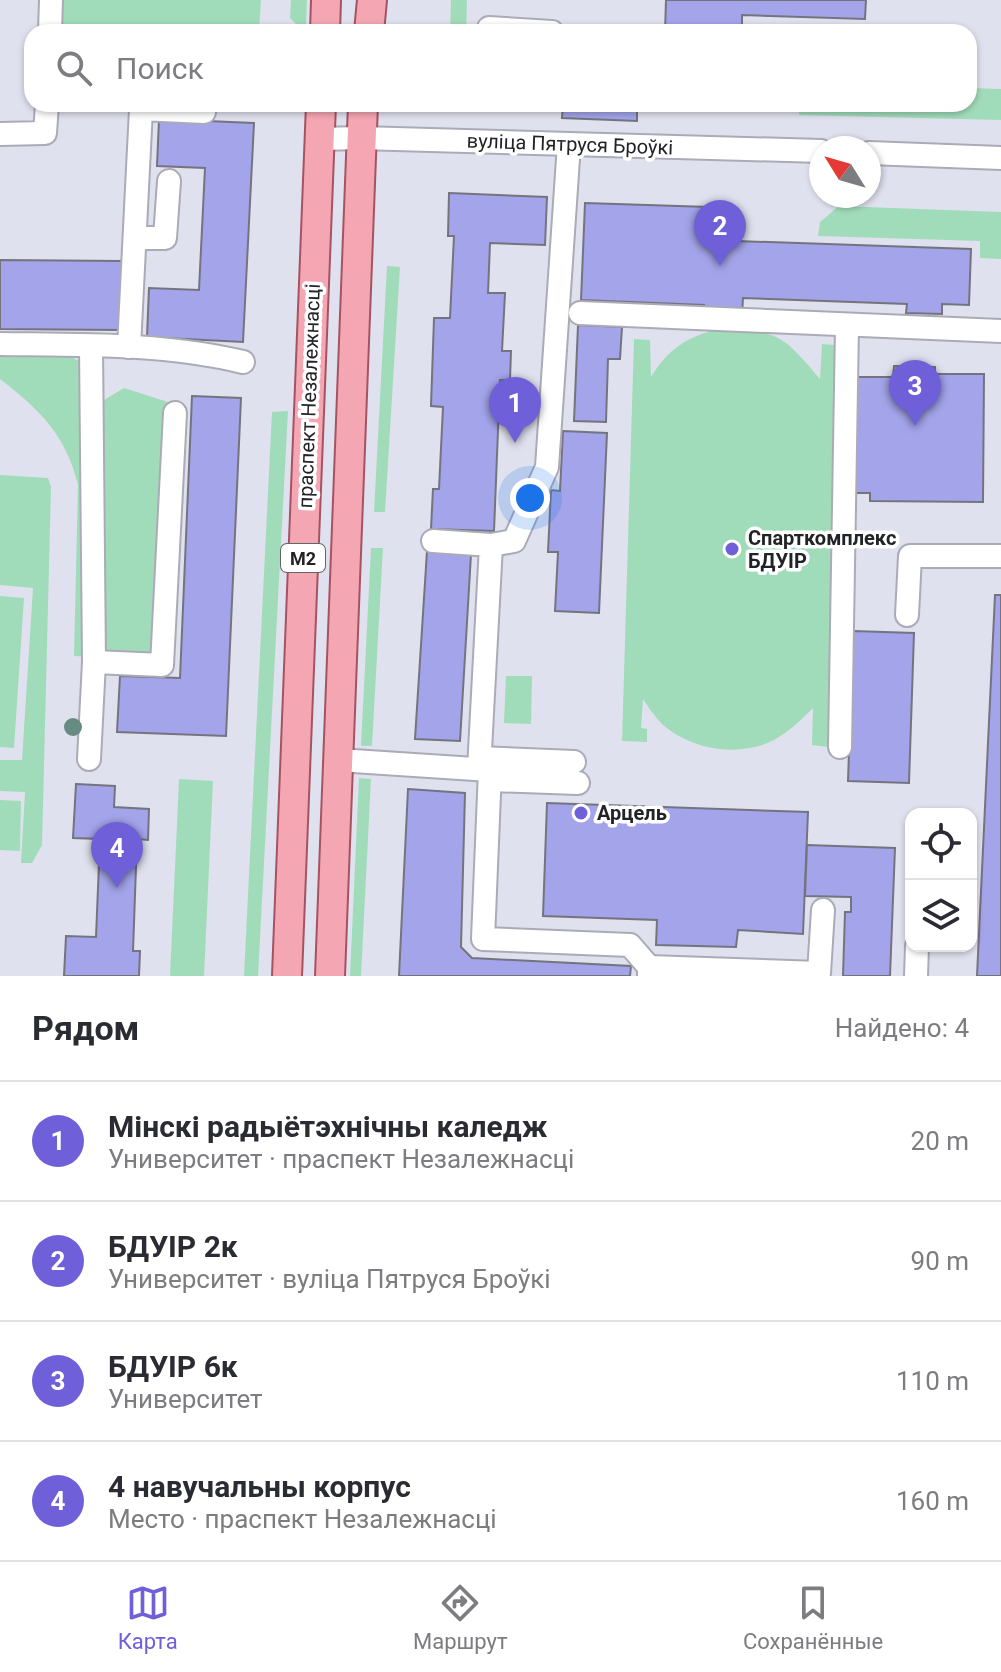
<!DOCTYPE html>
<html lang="ru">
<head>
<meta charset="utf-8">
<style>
  body { margin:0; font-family:Roboto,sans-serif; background:#f2f2f3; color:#2b2b33 }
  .controls { position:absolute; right:24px; bottom:24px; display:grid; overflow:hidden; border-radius:16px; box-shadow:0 2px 6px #0004 }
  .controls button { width:72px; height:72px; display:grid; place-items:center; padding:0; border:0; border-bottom:2px solid #e1e1e2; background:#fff; color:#2b2b33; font:40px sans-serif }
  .compass { position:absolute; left:809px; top:136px; width:72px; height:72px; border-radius:50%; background:#fff; box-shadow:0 2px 6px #0004; rotate:307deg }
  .you { position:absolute; left:530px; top:498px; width:28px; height:28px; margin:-20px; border:6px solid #fff; border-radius:50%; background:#1a73e8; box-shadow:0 0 0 12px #1a73e833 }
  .badge { display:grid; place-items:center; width:52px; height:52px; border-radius:50%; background:#6f5fd9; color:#fff; font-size:26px; font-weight:700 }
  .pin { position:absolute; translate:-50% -66px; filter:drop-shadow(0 2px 4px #0008) }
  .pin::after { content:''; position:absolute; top:42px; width:28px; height:24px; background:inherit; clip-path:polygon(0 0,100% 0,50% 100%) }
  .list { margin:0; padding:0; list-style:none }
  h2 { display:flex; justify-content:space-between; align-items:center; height:104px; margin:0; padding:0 32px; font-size:34px }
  h2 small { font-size:26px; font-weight:400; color:#7c7c81 }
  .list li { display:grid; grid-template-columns:52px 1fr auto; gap:24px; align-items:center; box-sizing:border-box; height:120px; padding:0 32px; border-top:2px solid #e1e1e2 }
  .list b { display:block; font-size:30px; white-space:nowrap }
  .list p { margin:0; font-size:26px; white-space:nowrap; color:#7c7c81 }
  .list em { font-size:26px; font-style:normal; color:#7c7c81 }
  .icon { flex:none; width:44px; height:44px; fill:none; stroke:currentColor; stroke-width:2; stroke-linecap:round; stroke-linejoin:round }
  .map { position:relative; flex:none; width:1001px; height:976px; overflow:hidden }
  .search { position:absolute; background:#fff; box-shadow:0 2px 6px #0004; left:24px; right:24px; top:24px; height:88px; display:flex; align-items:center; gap:20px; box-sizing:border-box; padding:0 28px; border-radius:24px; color:#7c7c81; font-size:30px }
  .sheet { height:584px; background:#fff }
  nav { display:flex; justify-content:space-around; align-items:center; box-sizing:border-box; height:112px; border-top:2px solid #e1e1e2; background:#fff; font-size:22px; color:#7c7c81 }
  nav a { display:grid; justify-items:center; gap:4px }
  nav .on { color:#6f5fd9 }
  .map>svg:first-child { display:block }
  .green { fill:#a1dcba }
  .building { fill:#a3a4ea; stroke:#74747f; stroke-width:2 }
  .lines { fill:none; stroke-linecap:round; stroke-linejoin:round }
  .minor-casing { stroke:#ababb7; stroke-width:26 }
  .major-casing { stroke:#a65262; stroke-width:32 }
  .minor { stroke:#fff; stroke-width:22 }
  .major { stroke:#f4a7b3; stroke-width:28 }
  .tree { fill:#668b82 }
  .poi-dot { fill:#6f5fd9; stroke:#fff; stroke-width:3 }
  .labels { text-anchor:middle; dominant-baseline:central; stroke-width:7; stroke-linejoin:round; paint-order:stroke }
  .shield { fill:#fff; stroke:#646568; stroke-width:2 }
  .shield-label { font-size:18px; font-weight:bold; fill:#222327 }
  .street-label { font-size:20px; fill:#222327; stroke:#fff }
  .poi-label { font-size:20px; font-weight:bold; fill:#222327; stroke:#fff; text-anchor:start }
</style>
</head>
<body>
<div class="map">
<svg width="1001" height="976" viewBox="0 0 1001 976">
  <rect width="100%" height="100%" fill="#e0e1ee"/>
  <!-- green -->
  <g class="green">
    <polygon points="62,0 261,0 259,32 61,32"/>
    <polygon points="291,0 307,0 306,25 297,25 290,18"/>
    <polygon points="451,0 467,0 466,32 450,32"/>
    <polygon points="969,88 1001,89 1001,120 799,115 799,104 969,104"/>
    <polygon points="116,104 256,104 255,111"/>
    <polygon points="458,104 509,104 508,110 458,108"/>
    <rect x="637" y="104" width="142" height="8"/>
    <polygon points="839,206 1001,212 1001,259 980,258 980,241 818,236 820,222"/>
    <polygon points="387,266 400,267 385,512 374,512"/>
    <path d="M718,329C778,331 781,333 820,379L822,344L835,345L828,747L812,745L813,708C801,720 790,731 774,740C739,758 691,750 662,724C655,717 649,708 643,699L641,728L647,729V742L622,741L634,339L650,340L651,377C668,349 687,337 718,329Z"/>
    <path d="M0,346L65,353L87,366L99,403L124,388L168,402L157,660L74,656L78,485C66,435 40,410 0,379Z"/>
    <polygon points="288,411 258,976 244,976 272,412"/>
    <polygon points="0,475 48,478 51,487 42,845 32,863 21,863 25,792 0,791 0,760 22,760 33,588 0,585"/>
    <polygon points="371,548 383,548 372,746 361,746"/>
    <polygon points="0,596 24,598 14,748 0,747"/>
    <polygon points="506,676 532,676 531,724 504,723"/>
    <polygon points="359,778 371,779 361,976 350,976"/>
    <polygon points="179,779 213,781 204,976 170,976"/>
    <polygon points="0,800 21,801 20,851 0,850"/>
  </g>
  <!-- building -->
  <g class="building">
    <polygon points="666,0 866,0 865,19 742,15 742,32 665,32"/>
    <polygon points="563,104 637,104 637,121 562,118"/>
    <polygon points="159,119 254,123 243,342 147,337 149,288 199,290 205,168 157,166"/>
    <polygon points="449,193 547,197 545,245 490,243 488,293 505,293 502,351 511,351 510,380 500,380 494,531 431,529 433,489 439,489 443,407 431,406 434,318 450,318 454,236 448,236"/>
    <polygon points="585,203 709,207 708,240 971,249 969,305 942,304 942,314 906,313 907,304 743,298 742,316 704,315 704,305 581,300"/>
    <polygon points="0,260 122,261 121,330 0,329"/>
    <polygon points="578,325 622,327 620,359 608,359 606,422 574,421"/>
    <polygon points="894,366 935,367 935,374 984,374 983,502 870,501 870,493 850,493 851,377 893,377"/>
    <polygon points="192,396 241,398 226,736 117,732 120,676 180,678"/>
    <polygon points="563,431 607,433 599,613 555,611 558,552 548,552 551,490 560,491"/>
    <polygon points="427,551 471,554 460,741 415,739"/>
    <polygon points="995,595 1001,595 1001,976 977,976"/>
    <polygon points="853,631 914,633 909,783 848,781"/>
    <polygon points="76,784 115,786 114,807 149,809 148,840 137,839 133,951 140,951 139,976 64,976 66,936 96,937 100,839 73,838"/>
    <polygon points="408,789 465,793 461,947 472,958 631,966 630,976 399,976"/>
    <polygon points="547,803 808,812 803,934 738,930 736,947 656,945 657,920 543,916"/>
    <polygon points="807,845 895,848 890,976 843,976 845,912 851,912 851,897 805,896"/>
  </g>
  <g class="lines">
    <!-- minor casing -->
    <g class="minor-casing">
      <g id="minor">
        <polyline points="489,28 552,32"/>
        <polyline points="50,32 51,0"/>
        <polyline points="0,134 45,133 47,104"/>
        <polyline points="320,139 360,138 821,151"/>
        <polyline points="869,153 1001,158"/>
        <polyline points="135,238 165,238 169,181"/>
        <polyline points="580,313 1001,331"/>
        <path d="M0,344C81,345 164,343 243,362"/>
        <polyline points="129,347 141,109 204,112"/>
        <polyline points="433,541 491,545 479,769"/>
        <polyline points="491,545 514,541 547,467 569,144"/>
        <polyline points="907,615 910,556 1001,556"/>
        <polyline points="94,662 162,665 175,413"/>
        <polyline points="840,747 847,326"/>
        <polyline points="480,758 574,762"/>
        <polyline points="89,759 94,662 91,346"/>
        <polyline points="338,760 490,770 483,939 630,945 649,967 649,976"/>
        <polyline points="490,780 578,783"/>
        <polyline points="649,967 819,973 823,910"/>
        <polyline points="916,976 917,946"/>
      </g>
    </g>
    <!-- major casing -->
    <g class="major-casing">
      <g id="major">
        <polyline points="325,32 326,0"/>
        <polyline points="369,32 372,0"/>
        <polyline points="287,976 321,104"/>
        <polyline points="330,976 363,104"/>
      </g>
    </g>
    <!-- minor -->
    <use href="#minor" class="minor"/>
    <!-- major -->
    <use href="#major" class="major"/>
  </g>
  <!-- trees -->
  <circle class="tree" cx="73" cy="727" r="9"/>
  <!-- markers -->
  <g class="poi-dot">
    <circle cx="732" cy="549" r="8"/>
    <circle cx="581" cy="813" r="8"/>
  </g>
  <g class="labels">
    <!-- shield labels -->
    <rect class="shield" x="281" y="544" width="44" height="28" rx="6"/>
    <g class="shield-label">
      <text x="303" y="558">М2</text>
    </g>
    <!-- street labels -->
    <g class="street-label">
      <text transform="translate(570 144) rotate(2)">вуліца Пятруся Броўкі</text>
      <text transform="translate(309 396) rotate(-88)">праспект Незалежнасці</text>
    </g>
    <!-- poi labels -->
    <g class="poi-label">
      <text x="748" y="538">Спарткомплекс<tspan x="748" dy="23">БДУІР</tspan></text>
      <text x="597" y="813">Арцель</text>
    </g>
  </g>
</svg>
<div class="controls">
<button><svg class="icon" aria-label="locate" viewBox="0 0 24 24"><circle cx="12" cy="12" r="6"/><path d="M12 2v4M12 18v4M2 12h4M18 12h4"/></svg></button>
<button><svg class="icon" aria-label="layers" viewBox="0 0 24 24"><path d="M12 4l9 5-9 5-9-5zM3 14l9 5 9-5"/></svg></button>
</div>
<svg class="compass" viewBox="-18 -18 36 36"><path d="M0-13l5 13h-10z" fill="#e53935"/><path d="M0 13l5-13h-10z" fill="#7c7c81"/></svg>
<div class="you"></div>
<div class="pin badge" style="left:515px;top:443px">1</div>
<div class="pin badge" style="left:720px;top:266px">2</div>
<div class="pin badge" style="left:915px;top:426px">3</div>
<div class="pin badge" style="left:117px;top:888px">4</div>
<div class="search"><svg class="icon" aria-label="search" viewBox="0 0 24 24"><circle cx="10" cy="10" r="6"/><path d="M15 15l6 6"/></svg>Поиск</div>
</div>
<section class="sheet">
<h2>Рядом<small>Найдено: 4</small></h2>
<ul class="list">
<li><span class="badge">1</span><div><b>Мінскі радыётэхнічны каледж</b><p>Университет · праспект Незалежнасці</p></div><em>20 m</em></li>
<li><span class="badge">2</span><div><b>БДУІР 2к</b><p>Университет · вуліца Пятруся Броўкі</p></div><em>90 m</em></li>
<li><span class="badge">3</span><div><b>БДУІР 6к</b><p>Университет</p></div><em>110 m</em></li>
<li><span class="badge">4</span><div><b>4 навучальны корпус</b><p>Место · праспект Незалежнасці</p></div><em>160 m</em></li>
</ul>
</section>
<nav>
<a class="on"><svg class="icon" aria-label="map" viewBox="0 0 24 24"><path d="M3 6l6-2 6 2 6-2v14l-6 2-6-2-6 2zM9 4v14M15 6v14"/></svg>Карта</a>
<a><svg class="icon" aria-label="directions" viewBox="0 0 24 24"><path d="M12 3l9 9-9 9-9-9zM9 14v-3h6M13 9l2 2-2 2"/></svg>Маршрут</a>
<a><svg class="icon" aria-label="saved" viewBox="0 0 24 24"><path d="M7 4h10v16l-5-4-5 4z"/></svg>Сохранённые</a>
</nav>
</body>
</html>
